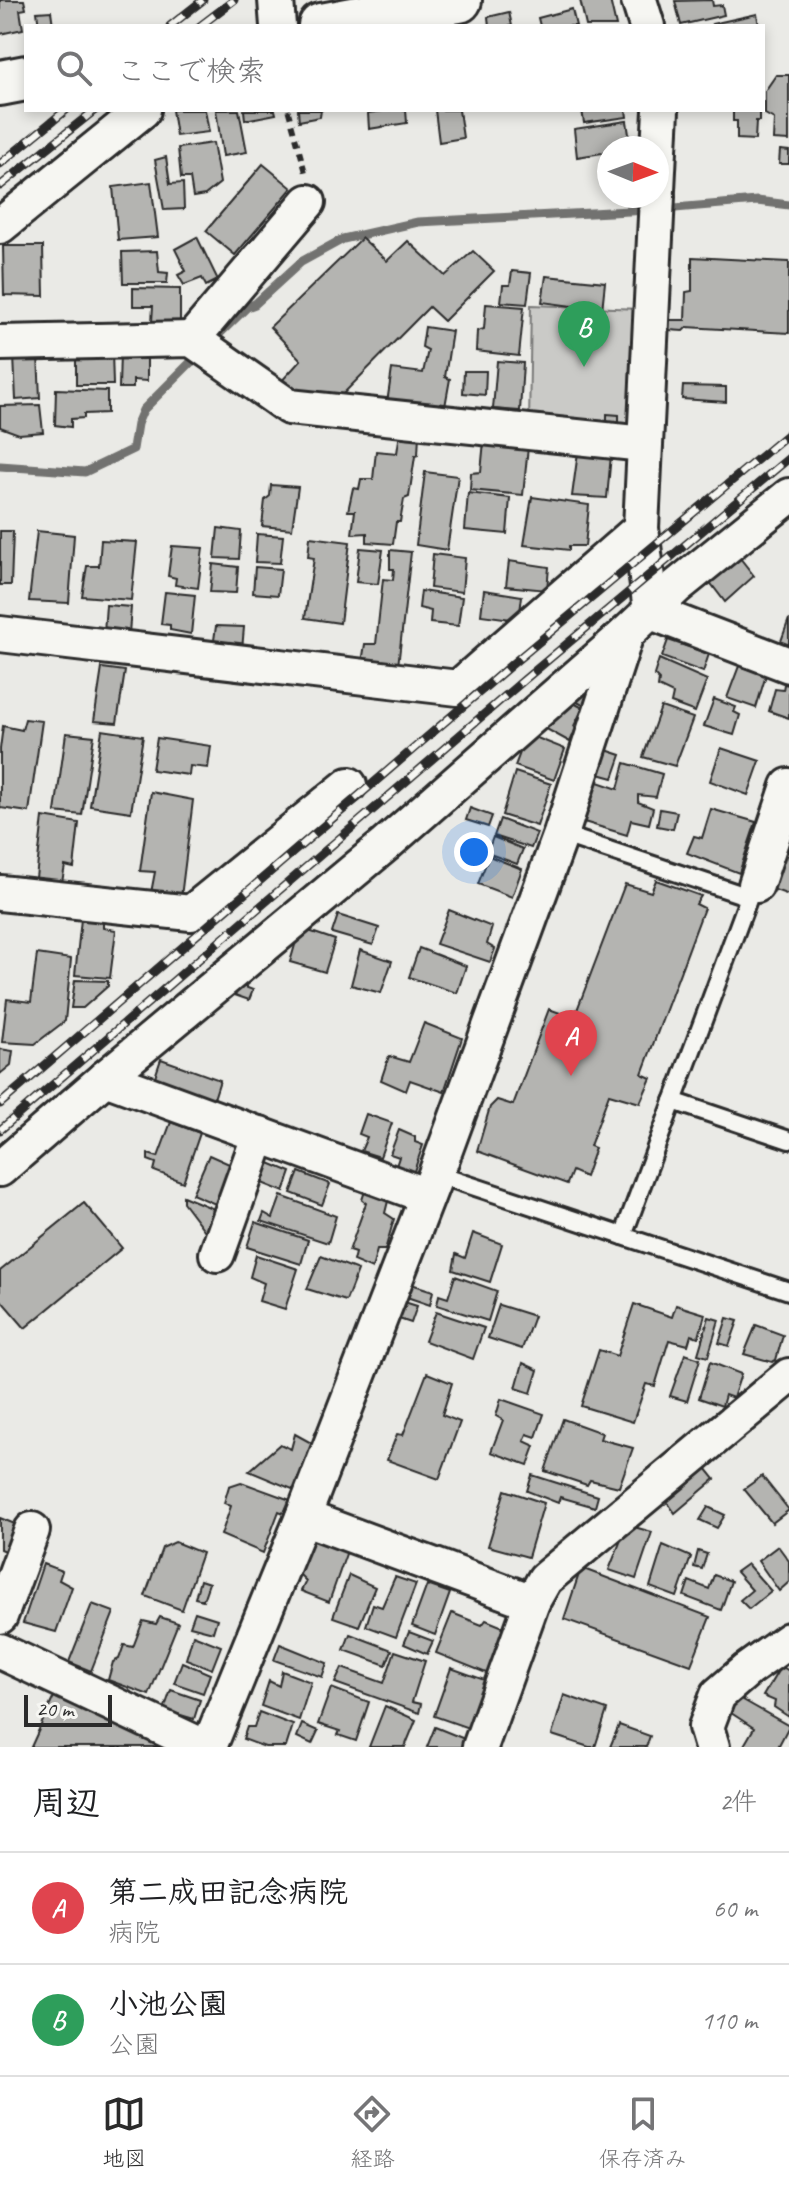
<!DOCTYPE html>
<html lang="ja">
<head>
<meta charset="utf-8">
<style>
  body { margin:0; font-family:Caveat,"Klee One",sans-serif; background:#f6f6f6; color:#202124 }
  .compass { position:absolute; left:597px; top:136px; width:72px; height:72px; border-radius:50%; background:#fff; box-shadow:0 4px 12px #0003; rotate:91deg }
  .scale { position:absolute; left:24px; bottom:20px; width:88px; box-sizing:border-box; padding-left:8px; border:4px solid #2b2b2b; border-top:0; font-size:22px; line-height:28px; white-space:nowrap; color:#2b2b2b; -webkit-text-stroke:6px #f6f6f2; paint-order:stroke }
  .you { position:absolute; left:474px; top:852px; width:28px; height:28px; margin:-20px; border:6px solid #fff; border-radius:50%; background:#1a73e8; box-shadow:0 0 0 12px #1a73e833 }
  .badge { display:grid; place-items:center; width:52px; height:52px; border-radius:50%; background:#2b2b2b; color:#fff; font-size:26px; font-weight:700 }
  .pin { position:absolute; translate:-50% -66px; filter:drop-shadow(0 2px 4px #0008) }
  .pin::after { content:''; position:absolute; top:42px; width:28px; height:24px; background:inherit; clip-path:polygon(0 0,100% 0,50% 100%) }
  .list { margin:0; padding:0; list-style:none }
  h2 { display:flex; justify-content:space-between; align-items:center; height:104px; margin:0; padding:0 32px; font-size:34px }
  h2 small { font-size:26px; font-weight:400; color:#757577 }
  .list li { display:grid; grid-template-columns:52px 1fr auto; gap:24px; align-items:center; box-sizing:border-box; height:112px; padding:0 32px; border-top:2px solid #e0e0e0 }
  .list b { display:block; font-size:30px; white-space:nowrap }
  .list p { margin:0; font-size:26px; white-space:nowrap; color:#757577 }
  .list em { font-size:26px; font-style:normal; color:#757577 }
  .icon { flex:none; width:44px; height:44px; fill:none; stroke:currentColor; stroke-width:2; stroke-linecap:round; stroke-linejoin:round }
  .map { position:relative; flex:none; width:789px; height:1747px; overflow:hidden }
  .search { position:absolute; background:#fff; box-shadow:0 4px 12px #0003; left:24px; right:24px; top:24px; height:88px; display:flex; align-items:center; gap:20px; box-sizing:border-box; padding:0 28px; border-radius:0px; color:#757577; font-size:30px }
  .sheet { height:328px; background:#fff }
  nav { display:flex; justify-content:space-around; align-items:center; box-sizing:border-box; height:112px; border-top:2px solid #e0e0e0; background:#fff; font-size:22px; color:#757577 }
  nav a { display:grid; justify-items:center; gap:4px }
  nav .on { color:#2b2b2b }
  .map>svg:first-child { display:block }
  .green { fill:#cacac7; stroke:#7a7a79; stroke-width:2 }
  .lines { fill:none; stroke-linecap:round; stroke-linejoin:round }
  .stream { stroke:#727270; stroke-width:9 }
  .building { fill:#b4b4b1; stroke:#2b2b2b; stroke-width:2 }
  .lane-casing { stroke:#2b2b2b; stroke-width:22 }
  .street-casing { stroke:#2b2b2b; stroke-width:40 }
  .secondary-casing { stroke:#2b2b2b; stroke-width:50 }
  .path { stroke:#2b2b2b; stroke-width:5; stroke-dasharray:8 6; stroke-linecap:butt }
  .lane { stroke:#f6f6f2; stroke-width:16 }
  .street { stroke:#f6f6f2; stroke-width:34 }
  .secondary { stroke:#f6f6f2; stroke-width:44 }
  .rail-casing { stroke:#2b2b2b; stroke-width:9 }
  .rail { stroke:#f6f6f2; stroke-width:6; stroke-dasharray:18; stroke-linecap:butt }
</style>
</head>
<body>
<div class="map">
<svg width="789" height="1747" viewBox="0 0 789 1747">
  <rect width="100%" height="100%" fill="#eaeae6"/>
  <filter id="ink" filterUnits="userSpaceOnUse"><feTurbulence type="fractalNoise" baseFrequency=".0125" numOctaves="2"/><feDisplacementMap in="SourceGraphic" scale="16" xChannelSelector="R" yChannelSelector="G"/><feConvolveMatrix kernelMatrix="1 2 1 2 8 2 1 2 1" color-interpolation-filters="sRGB"/></filter>
  <g filter="url(#ink)">
    <!-- green -->
    <polygon class="green" points="531,305 641,309 636,427 529,426"/>
    <g class="lines">
      <!-- stream -->
      <g class="stream">
        <polyline points="663,209 757,201 789,205"/>
        <polyline points="211,342 247,307 255,304 301,262 343,239 418,222 649,210"/>
        <polyline points="0,466 85,472 133,449 137,424 143,410 200,353"/>
      </g>
    </g>
    <!-- building -->
    <g class="building">
      <polygon points="0,0 24,0 26,9 20,10 23,29 0,34"/>
      <polygon points="580,0 610,0 616,26 586,26"/>
      <polygon points="712,0 713,6 722,5 724,15 681,25 675,1"/>
      <polygon points="572,9 576,26 540,26 538,18"/>
      <polygon points="51,11 53,25 39,26 37,12"/>
      <polygon points="509,12 512,26 489,26 488,17"/>
      <polygon points="757,14 759,26 713,26 712,24"/>
      <polygon points="776,75 789,75 789,141 773,140 774,119 765,114 765,91"/>
      <polygon points="172,110 205,110 209,132 176,136"/>
      <polygon points="216,110 239,110 247,152 223,156"/>
      <polygon points="244,110 275,110 276,114 245,120"/>
      <polygon points="298,110 323,110 321,110 320,117 299,121"/>
      <polygon points="391,110 406,110 407,123 369,129 368,113"/>
      <polygon points="435,110 459,110 463,138 439,142"/>
      <polygon points="582,110 626,110 627,117 584,123"/>
      <polygon points="733,110 759,110 759,121 756,121 755,140 737,139 737,121 733,121"/>
      <polygon points="627,121 631,148 609,148 609,152 577,157 574,129"/>
      <polygon points="213,143 220,183 205,195 193,197 190,178 181,178 178,148"/>
      <polygon points="780,150 789,151 789,164 779,164"/>
      <polygon points="166,157 170,184 183,183 184,209 164,210 155,160"/>
      <polygon points="263,164 292,188 235,255 206,231"/>
      <polygon points="151,182 158,237 118,240 113,187"/>
      <polygon points="197,237 218,280 206,286 202,278 184,285 178,275 186,271 175,249"/>
      <polygon points="362,238 387,261 408,241 445,276 473,251 494,271 444,321 429,307 338,399 301,398 278,385 301,360 270,327"/>
      <polygon points="3,246 43,246 44,296 4,295"/>
      <polygon points="157,251 159,272 168,273 167,283 123,283 122,252"/>
      <polygon points="692,257 789,262 789,333 687,327 683,331 669,330 669,320 685,320 686,292 692,291"/>
      <polygon points="512,271 531,273 527,304 501,302 503,285 510,285"/>
      <polygon points="546,276 605,282 602,310 542,302"/>
      <polygon points="133,288 180,289 180,323 152,322 153,306 133,306"/>
      <polygon points="486,304 524,307 519,356 476,351 477,331 484,329"/>
      <polygon points="425,327 452,331 445,377 450,379 444,412 387,403 392,369 423,373 428,350 422,347"/>
      <polygon points="76,351 112,351 113,385 76,385"/>
      <polygon points="120,352 147,352 147,381 133,380 133,388 119,388"/>
      <polygon points="38,354 40,398 16,400 14,356"/>
      <polygon points="497,361 523,363 520,411 493,409"/>
      <polygon points="464,371 486,371 485,395 463,393"/>
      <polygon points="683,386 726,387 726,402 682,399"/>
      <polygon points="56,389 107,391 107,413 84,414 84,418 71,419 71,427 55,425"/>
      <polygon points="40,405 43,432 19,434 0,427 0,406"/>
      <polygon points="607,414 619,415 619,427 607,427"/>
      <polygon points="400,433 419,434 418,455 415,456 409,497 404,499 400,522 396,522 393,544 367,542 367,533 352,534 355,511 348,511 353,488 359,489 361,479 373,479 376,451 397,453"/>
      <polygon points="484,441 528,447 523,495 470,490 471,473 481,472"/>
      <polygon points="578,452 611,455 607,498 572,496"/>
      <polygon points="425,472 458,476 447,550 416,545"/>
      <polygon points="271,485 298,487 292,529 262,526 265,500 270,496"/>
      <polygon points="468,493 510,498 507,534 465,530"/>
      <polygon points="532,497 589,505 585,546 569,546 569,550 524,545"/>
      <polygon points="218,528 241,531 239,559 215,558"/>
      <polygon points="0,531 13,531 11,585 0,585"/>
      <polygon points="37,531 74,535 69,603 29,601"/>
      <polygon points="257,534 283,536 280,563 255,562"/>
      <polygon points="310,537 350,542 340,623 305,618 314,558 308,557"/>
      <polygon points="101,540 137,542 131,600 82,596 87,566 99,566"/>
      <polygon points="172,546 203,548 198,588 175,585 176,578 168,576"/>
      <polygon points="360,548 383,550 378,584 356,582"/>
      <polygon points="390,550 411,552 398,666 362,662 365,644 376,644 383,579 393,580 394,569 390,569"/>
      <polygon points="433,554 465,558 462,592 430,588"/>
      <polygon points="740,558 754,576 725,602 709,581"/>
      <polygon points="509,561 549,567 547,590 506,586"/>
      <polygon points="213,564 238,567 236,593 210,592"/>
      <polygon points="255,567 281,569 278,595 253,593"/>
      <polygon points="484,590 522,596 519,620 481,615"/>
      <polygon points="421,591 462,597 458,626 430,623 431,611 419,608"/>
      <polygon points="165,592 195,595 191,634 170,630 170,625 161,624"/>
      <polygon points="106,605 131,607 129,634 104,632"/>
      <polygon points="789,619 789,647 780,644"/>
      <polygon points="216,626 244,627 242,650 213,647"/>
      <polygon points="668,640 709,654 703,672 662,657"/>
      <polygon points="659,659 707,680 695,712 671,703 673,694 658,687 659,680 654,675"/>
      <polygon points="739,666 766,675 756,708 727,698"/>
      <polygon points="102,668 125,671 117,723 94,721"/>
      <polygon points="594,683 585,706 567,697"/>
      <polygon points="784,684 789,685 789,718 769,711 775,689 783,690"/>
      <polygon points="566,699 583,708 574,726 576,729 570,742 541,726"/>
      <polygon points="714,699 736,707 734,712 740,715 734,735 704,726"/>
      <polygon points="661,707 693,718 675,766 643,757"/>
      <polygon points="25,719 42,721 29,812 0,808 0,749 3,726 22,730"/>
      <polygon points="102,730 143,736 131,812 90,806"/>
      <polygon points="66,733 94,736 82,815 55,812"/>
      <polygon points="527,734 565,749 554,780 515,766"/>
      <polygon points="157,738 211,746 208,768 190,766 189,775 152,770"/>
      <polygon points="721,748 760,761 748,795 710,781"/>
      <polygon points="603,749 621,755 613,778 595,773"/>
      <polygon points="625,763 662,774 656,797 638,795 638,802 653,808 649,824 631,820 627,835 584,822 595,781 618,789"/>
      <polygon points="515,772 551,784 537,826 502,815"/>
      <polygon points="151,792 193,800 181,897 151,893 155,872 140,871"/>
      <polygon points="470,808 492,816 488,827 466,820"/>
      <polygon points="660,809 677,812 673,829 657,826"/>
      <polygon points="711,809 756,822 739,873 687,853 694,836 702,838"/>
      <polygon points="43,817 79,823 74,868 65,866 62,882 36,878"/>
      <polygon points="500,819 537,833 531,848 494,836"/>
      <polygon points="493,837 523,849 517,864 487,853"/>
      <polygon points="789,845 789,895 772,889"/>
      <polygon points="489,856 522,869 512,897 478,884"/>
      <polygon points="656,880 701,896 696,904 704,908 642,1074 651,1078 640,1103 609,1094 590,1146 595,1148 585,1177 572,1171 567,1184 477,1151 490,1107 497,1100 513,1105 549,1009 574,1018 625,884 651,892"/>
      <polygon points="449,910 492,927 487,944 495,949 490,962 436,944"/>
      <polygon points="338,915 379,928 373,945 332,933"/>
      <polygon points="81,919 103,920 103,928 116,930 110,978 75,975"/>
      <polygon points="300,928 335,940 325,972 290,962"/>
      <polygon points="419,948 466,966 457,993 409,977"/>
      <polygon points="360,950 392,961 381,993 351,985"/>
      <polygon points="37,954 71,959 65,1021 35,1044 2,1042 7,999 31,1002"/>
      <polygon points="75,980 108,981 108,986 83,1008 71,1008"/>
      <polygon points="232,982 253,990 249,1000 229,993"/>
      <polygon points="424,1023 462,1038 444,1092 410,1080 406,1091 381,1080 389,1056 409,1062"/>
      <polygon points="0,1049 13,1051 11,1065 0,1074"/>
      <polygon points="161,1059 220,1080 212,1105 153,1083"/>
      <polygon points="366,1114 392,1123 380,1157 361,1151 367,1137 359,1134"/>
      <polygon points="171,1122 200,1133 183,1182 154,1171 156,1163 148,1160 148,1154 158,1157"/>
      <polygon points="399,1130 415,1137 415,1142 423,1145 414,1171 394,1172 399,1157 390,1154"/>
      <polygon points="209,1155 236,1167 220,1206 192,1194"/>
      <polygon points="267,1162 291,1172 284,1192 257,1181"/>
      <polygon points="299,1172 330,1184 322,1205 291,1193"/>
      <polygon points="365,1191 388,1201 385,1213 394,1219 385,1250 377,1250 372,1269 353,1261 355,1253 349,1251 366,1203 362,1200"/>
      <polygon points="183,1196 219,1211 208,1235 183,1202"/>
      <polygon points="281,1196 336,1216 328,1243 261,1221 264,1213 273,1218"/>
      <polygon points="84,1203 122,1248 25,1328 0,1299 0,1271"/>
      <polygon points="255,1222 308,1240 301,1264 247,1247"/>
      <polygon points="473,1233 502,1244 490,1282 453,1270 456,1254 465,1258"/>
      <polygon points="256,1255 298,1269 285,1309 259,1301 264,1283 250,1277"/>
      <polygon points="321,1256 358,1270 346,1301 307,1289"/>
      <polygon points="455,1276 497,1291 488,1321 437,1305 439,1295 448,1298"/>
      <polygon points="405,1282 433,1291 430,1305 401,1295"/>
      <polygon points="401,1301 417,1306 411,1323 396,1318"/>
      <polygon points="634,1304 672,1317 676,1305 705,1314 699,1337 691,1335 688,1345 669,1340 655,1386 646,1384 633,1422 581,1406 599,1350 617,1356"/>
      <polygon points="499,1305 534,1316 522,1349 488,1338"/>
      <polygon points="436,1312 484,1328 473,1359 425,1341"/>
      <polygon points="709,1317 719,1320 708,1357 698,1354"/>
      <polygon points="727,1318 738,1321 729,1346 719,1343"/>
      <polygon points="756,1325 783,1335 776,1360 772,1362 744,1354"/>
      <polygon points="685,1354 700,1359 687,1401 670,1396"/>
      <polygon points="710,1362 741,1374 733,1398 725,1395 722,1406 699,1398"/>
      <polygon points="523,1363 538,1370 531,1393 516,1388"/>
      <polygon points="427,1373 452,1383 442,1415 460,1422 439,1479 387,1460 397,1434 403,1435"/>
      <polygon points="501,1399 544,1414 536,1437 527,1434 524,1441 535,1446 528,1465 491,1452 503,1420 496,1416"/>
      <polygon points="563,1419 602,1433 600,1439 633,1448 619,1487 590,1480 587,1485 545,1471"/>
      <polygon points="295,1434 315,1445 297,1491 249,1471 280,1444 291,1449"/>
      <polygon points="702,1463 715,1479 675,1513 663,1496"/>
      <polygon points="532,1475 598,1496 595,1507 560,1497 558,1503 527,1491"/>
      <polygon points="762,1476 789,1510 772,1523 744,1489"/>
      <polygon points="241,1482 293,1501 291,1516 279,1511 263,1553 221,1535 231,1506 224,1503 229,1486"/>
      <polygon points="505,1490 544,1503 528,1557 488,1546"/>
      <polygon points="708,1507 725,1515 717,1528 700,1520"/>
      <polygon points="0,1518 20,1526 9,1553 0,1549"/>
      <polygon points="627,1525 652,1532 636,1579 609,1570"/>
      <polygon points="313,1540 347,1551 329,1602 301,1591 306,1581 299,1574"/>
      <polygon points="175,1542 202,1553 182,1610 145,1596 162,1548"/>
      <polygon points="663,1545 691,1557 677,1597 650,1587"/>
      <polygon points="778,1546 789,1561 789,1582 779,1591 758,1561"/>
      <polygon points="698,1551 707,1554 702,1569 694,1567"/>
      <polygon points="43,1564 62,1571 59,1580 72,1587 56,1632 23,1623"/>
      <polygon points="747,1564 771,1591 749,1609 740,1600 752,1590 736,1572"/>
      <polygon points="581,1568 710,1617 691,1665 564,1619"/>
      <polygon points="349,1575 375,1587 359,1626 333,1617"/>
      <polygon points="714,1575 731,1581 721,1610 684,1596 689,1581 709,1589"/>
      <polygon points="395,1577 416,1584 396,1637 366,1626 373,1604 382,1607"/>
      <polygon points="200,1580 209,1583 203,1600 195,1598"/>
      <polygon points="427,1585 450,1593 435,1635 412,1626"/>
      <polygon points="92,1604 114,1612 91,1671 69,1662"/>
      <polygon points="195,1612 217,1619 213,1632 190,1626"/>
      <polygon points="452,1613 482,1625 486,1620 513,1631 496,1677 436,1653"/>
      <polygon points="160,1617 178,1623 149,1695 108,1680 113,1662 119,1659 124,1645 133,1647 143,1621 156,1624"/>
      <polygon points="409,1632 433,1641 427,1654 404,1644"/>
      <polygon points="350,1634 392,1650 386,1665 344,1650"/>
      <polygon points="193,1635 221,1646 212,1669 186,1659"/>
      <polygon points="280,1644 327,1663 322,1677 274,1660"/>
      <polygon points="395,1651 425,1661 412,1702 421,1704 419,1713 335,1683 342,1668 384,1683"/>
      <polygon points="182,1662 210,1674 203,1693 174,1683"/>
      <polygon points="781,1666 789,1671 789,1717 774,1707 775,1701 763,1696"/>
      <polygon points="451,1668 493,1683 477,1731 434,1716"/>
      <polygon points="282,1671 311,1682 299,1720 261,1706 269,1681 279,1686"/>
      <polygon points="331,1688 369,1702 356,1741 338,1735 340,1731 318,1724"/>
      <polygon points="171,1690 200,1700 194,1719 164,1710"/>
      <polygon points="56,1692 180,1747 31,1747"/>
      <polygon points="564,1695 607,1710 595,1747 589,1747 552,1735"/>
      <polygon points="736,1696 789,1726 778,1747 743,1747 754,1728 728,1711"/>
      <polygon points="385,1706 416,1720 405,1747 369,1747"/>
      <polygon points="259,1712 293,1725 286,1747 265,1747 243,1739 247,1727 254,1727"/>
      <polygon points="302,1724 318,1731 312,1744 297,1737"/>
      <polygon points="619,1725 650,1736 646,1747 610,1747"/>
      <polygon points="435,1727 472,1742 470,1747 427,1747"/>
    </g>
    <g class="lines">
      <!-- lane casing -->
      <g class="lane-casing">
        <g id="lane">
          <polyline points="561,834 749,897 623,1236"/>
          <polyline points="673,1101 789,1140"/>
          <polyline points="436,1174 789,1291"/>
        </g>
      </g>
      <!-- street casing -->
      <g class="street-casing">
        <g id="street">
          <polyline points="276,0 278,26"/>
          <polyline points="639,0 647,26"/>
          <polyline points="657,190 661,110"/>
          <polyline points="0,226 143,110"/>
          <polyline points="192,339 308,202"/>
          <polyline points="0,343 192,339 289,407 644,444"/>
          <polyline points="641,528 651,612 789,665"/>
          <polyline points="0,634 458,688 641,528 657,196"/>
          <polyline points="756,885 789,786"/>
          <polyline points="0,893 191,913 349,785"/>
          <polyline points="105,1078 427,1196"/>
          <polyline points="0,1169 105,1078 385,845 626,634"/>
          <polyline points="217,1254 260,1134"/>
          <polyline points="303,1517 532,1602"/>
          <polyline points="0,1616 32,1530"/>
          <polyline points="0,1651 204,1747"/>
          <polyline points="209,1747 303,1517 436,1174 561,834 626,634 676,587 789,496"/>
          <polyline points="480,1747 532,1602 545,1579 789,1376"/>
          <polyline points="712,1747 706,1727 718,1695 747,1670 789,1640"/>
        </g>
      </g>
      <!-- secondary casing -->
      <g class="secondary-casing">
        <g id="secondary">
          <polyline points="321,26 459,0"/>
          <polyline points="0,83 26,78"/>
        </g>
      </g>
      <!-- path -->
      <polyline class="path" points="288,110 306,174"/>
      <!-- lane -->
      <use href="#lane" class="lane"/>
      <!-- street -->
      <use href="#street" class="street"/>
      <!-- secondary -->
      <use href="#secondary" class="secondary"/>
      <!-- rail casing -->
      <g class="rail-casing">
        <g id="rail">
          <polyline points="170,26 203,0"/>
          <polyline points="200,26 234,0"/>
          <polyline points="0,164 66,110"/>
          <polyline points="0,186 95,110"/>
          <polyline points="0,1104 511,665 789,433"/>
          <polyline points="0,1130 524,680 789,458"/>
        </g>
      </g>
      <!-- rail -->
      <use href="#rail" class="rail"/>
    </g>
  </g>
</svg>
<svg class="compass" viewBox="-18 -18 36 36"><path d="M0-13l5 13h-10z" fill="#e53935"/><path d="M0 13l5-13h-10z" fill="#757577"/></svg>
<div class="scale">20 m</div>
<div class="you"></div>
<div class="pin badge" style="left:571px;top:1076px;background:#e0444e">A</div>
<div class="pin badge" style="left:584px;top:367px;background:#2e9e5b">B</div>
<div class="search"><svg class="icon" aria-label="search" viewBox="0 0 24 24"><circle cx="10" cy="10" r="6"/><path d="M15 15l6 6"/></svg>ここで検索</div>
</div>
<section class="sheet">
<h2>周辺<small>2件</small></h2>
<ul class="list">
<li><span class="badge" style="background:#e0444e">A</span><div><b>第二成田記念病院</b><p>病院</p></div><em>60 m</em></li>
<li><span class="badge" style="background:#2e9e5b">B</span><div><b>小池公園</b><p>公園</p></div><em>110 m</em></li>
</ul>
</section>
<nav>
<a class="on"><svg class="icon" aria-label="map" viewBox="0 0 24 24"><path d="M3 6l6-2 6 2 6-2v14l-6 2-6-2-6 2zM9 4v14M15 6v14"/></svg>地図</a>
<a><svg class="icon" aria-label="directions" viewBox="0 0 24 24"><path d="M12 3l9 9-9 9-9-9zM9 14v-3h6M13 9l2 2-2 2"/></svg>経路</a>
<a><svg class="icon" aria-label="saved" viewBox="0 0 24 24"><path d="M7 4h10v16l-5-4-5 4z"/></svg>保存済み</a>
</nav>
</body>
</html>
